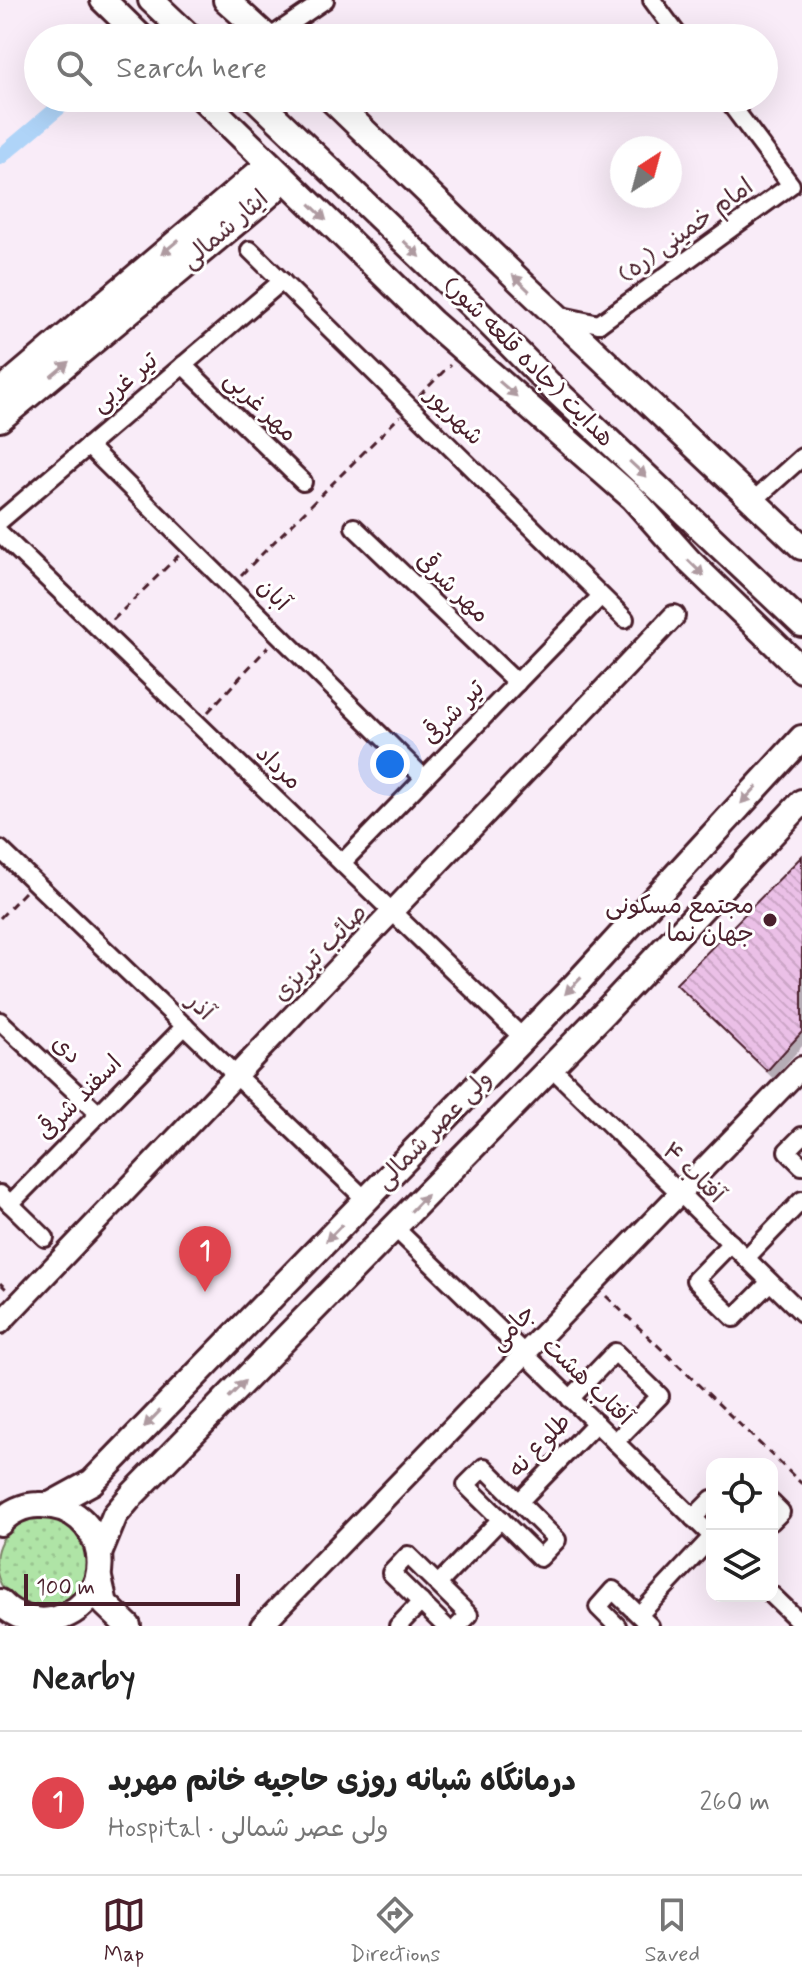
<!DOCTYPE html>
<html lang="en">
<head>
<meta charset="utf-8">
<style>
  body { margin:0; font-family:Mynerve,"Playpen Sans Arabic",sans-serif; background:#f6f6f6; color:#222 }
  .controls { position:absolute; right:24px; bottom:24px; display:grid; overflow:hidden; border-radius:16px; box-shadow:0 8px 32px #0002 }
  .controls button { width:72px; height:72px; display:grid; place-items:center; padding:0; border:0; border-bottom:2px solid #e0e0e0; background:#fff; color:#222; font:40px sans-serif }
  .compass { position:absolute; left:610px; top:136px; width:72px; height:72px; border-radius:50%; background:#fff; box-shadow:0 8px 32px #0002; rotate:36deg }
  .scale { position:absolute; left:24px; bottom:20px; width:216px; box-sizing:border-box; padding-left:8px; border:4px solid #4a1f2b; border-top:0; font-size:22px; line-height:28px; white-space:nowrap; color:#4a1f2b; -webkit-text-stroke:6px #fff; paint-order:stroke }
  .you { position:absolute; left:390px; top:764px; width:28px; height:28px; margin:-20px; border:6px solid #fff; border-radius:50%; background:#1a73e8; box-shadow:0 0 0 12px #1a73e833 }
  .badge { display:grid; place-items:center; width:52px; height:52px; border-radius:50%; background:#4a1f2b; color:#fff; font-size:26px; font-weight:700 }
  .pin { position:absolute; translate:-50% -66px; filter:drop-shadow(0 2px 4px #0008) }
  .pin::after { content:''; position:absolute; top:42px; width:28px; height:24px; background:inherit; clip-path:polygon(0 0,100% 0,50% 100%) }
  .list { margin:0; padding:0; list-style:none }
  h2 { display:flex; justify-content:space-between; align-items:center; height:104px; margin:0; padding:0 32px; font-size:34px }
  h2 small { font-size:26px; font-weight:400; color:#767676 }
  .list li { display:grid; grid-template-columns:52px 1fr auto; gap:24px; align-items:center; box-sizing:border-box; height:144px; padding:0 32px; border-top:2px solid #e0e0e0 }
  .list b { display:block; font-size:30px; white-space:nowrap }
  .list p { margin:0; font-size:26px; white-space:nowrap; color:#767676 }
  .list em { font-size:26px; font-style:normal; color:#767676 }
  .icon { flex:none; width:44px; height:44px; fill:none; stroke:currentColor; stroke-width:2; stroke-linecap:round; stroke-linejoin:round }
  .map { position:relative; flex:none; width:802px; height:1626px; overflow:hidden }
  .search { position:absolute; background:#fff; box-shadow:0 8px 32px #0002; left:24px; right:24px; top:24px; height:88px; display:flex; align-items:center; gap:20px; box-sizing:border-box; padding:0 28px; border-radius:44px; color:#767676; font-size:30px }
  .sheet { height:248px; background:#fff }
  nav { display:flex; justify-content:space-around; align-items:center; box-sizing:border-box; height:112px; border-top:2px solid #e0e0e0; background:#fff; font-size:22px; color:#767676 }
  nav a { display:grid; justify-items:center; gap:4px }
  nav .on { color:#4a1f2b }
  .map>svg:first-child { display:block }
  .grass { fill:url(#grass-dots); stroke:#7c8268; stroke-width:2 }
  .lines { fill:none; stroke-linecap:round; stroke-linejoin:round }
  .canal { stroke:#afd4f8; stroke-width:16 }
  .building { fill:url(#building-back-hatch); stroke:#4a1f2b; stroke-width:2; filter:url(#shadow) }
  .minor-casing { stroke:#4a1f2b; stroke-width:22 }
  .tertiary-casing { stroke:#4a1f2b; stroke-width:26 }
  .secondary-casing { stroke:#4a1f2b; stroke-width:30 }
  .path { stroke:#4a1f2b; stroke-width:3; stroke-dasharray:8 6; stroke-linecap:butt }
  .minor { stroke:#fff; stroke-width:16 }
  .tertiary { stroke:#fff; stroke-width:20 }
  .secondary { stroke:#fff; stroke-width:24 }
  .oneway { fill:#ae9aa0 }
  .poi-dot { fill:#4a1f2b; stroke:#fff; stroke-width:3 }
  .labels { text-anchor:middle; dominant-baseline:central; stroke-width:6; stroke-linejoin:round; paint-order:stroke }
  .street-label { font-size:24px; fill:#4a1f2b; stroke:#fff }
  .poi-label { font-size:24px; fill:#4a1f2b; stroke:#fff; text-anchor:end }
</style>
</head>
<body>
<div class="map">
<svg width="802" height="1626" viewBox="0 0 802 1626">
  <defs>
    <pattern id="grass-dots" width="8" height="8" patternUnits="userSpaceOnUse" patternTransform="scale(2)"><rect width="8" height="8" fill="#afe4a6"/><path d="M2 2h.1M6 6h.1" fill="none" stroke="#98c38f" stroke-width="1.8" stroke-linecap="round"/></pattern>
    <pattern id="building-back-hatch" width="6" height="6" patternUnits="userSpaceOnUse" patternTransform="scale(2)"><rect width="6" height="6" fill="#ebc0e7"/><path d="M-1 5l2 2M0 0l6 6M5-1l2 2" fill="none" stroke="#cba5c6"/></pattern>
    <filter id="shadow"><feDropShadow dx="6" dy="6" stdDeviation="0" flood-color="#0004"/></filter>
  </defs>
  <rect width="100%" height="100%" fill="#f9ecf8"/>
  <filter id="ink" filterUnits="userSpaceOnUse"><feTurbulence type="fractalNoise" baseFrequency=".0125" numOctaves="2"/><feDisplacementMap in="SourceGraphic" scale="16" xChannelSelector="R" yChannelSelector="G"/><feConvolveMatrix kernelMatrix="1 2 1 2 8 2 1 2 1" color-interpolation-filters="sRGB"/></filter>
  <g filter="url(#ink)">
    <!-- grass -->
    <circle class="grass" cx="42" cy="1563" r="46"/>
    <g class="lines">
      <!-- canal -->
      <polyline class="canal" points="0,157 70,98"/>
    </g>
    <!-- building -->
    <polygon class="building" points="802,856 802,1032 767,1071 676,984"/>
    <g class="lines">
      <!-- minor casing -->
      <g class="minor-casing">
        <g id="minor">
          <polyline points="652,0 680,38"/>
          <polyline points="269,38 325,0"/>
          <polyline points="250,250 625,619"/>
          <polyline points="557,315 599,324"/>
          <polyline points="599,324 791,185 726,98"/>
          <polyline points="183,365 303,482"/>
          <polyline points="88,446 424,778"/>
          <polyline points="753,501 802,457"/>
          <polyline points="0,521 282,281"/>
          <polyline points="354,527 517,683"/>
          <polyline points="0,533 523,1038"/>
          <polyline points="0,849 366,1200"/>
          <polyline points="342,863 601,596"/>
          <polyline points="0,1021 99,1114"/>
          <polyline points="551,1067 802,1313"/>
          <polyline points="802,1136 787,1151 802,1166"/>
          <polyline points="0,1194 45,1238"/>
          <polyline points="10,1204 185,1026"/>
          <polyline points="395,1228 712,1536"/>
          <polyline points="731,1243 695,1280 734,1318 770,1282"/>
          <polyline points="746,1258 802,1200"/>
          <polyline points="570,1399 615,1352 660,1396 615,1442"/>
          <polygon points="484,1467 557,1540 540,1558 466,1485"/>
          <polyline points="519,1502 596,1423"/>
          <polyline points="772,1503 781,1512 772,1521"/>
          <polyline points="693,1518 712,1499"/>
          <polyline points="438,1584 501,1519"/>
          <polyline points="772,1595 802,1624"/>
          <polyline points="639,1615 712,1537"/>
          <polyline points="398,1626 421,1602"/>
          <polyline points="445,1626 391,1573 408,1555 469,1615 458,1626"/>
          <polyline points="617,1626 598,1607 613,1590 650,1626"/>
        </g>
      </g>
      <!-- tertiary casing -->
      <g class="tertiary-casing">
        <g id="tertiary">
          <polyline points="0,1323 674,616"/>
          <polyline points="261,1626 802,1067"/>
        </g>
      </g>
      <!-- secondary casing -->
      <g class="secondary-casing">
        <g id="secondary">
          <polyline points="103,0 142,38"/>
          <polyline points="151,0 191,38"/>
          <polyline points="226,0 268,38"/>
          <polyline points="202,98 432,322 633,498 689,561 802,670"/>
          <polyline points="255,98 472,306 556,391 802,624"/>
          <polyline points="330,98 527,288 802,547"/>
          <polyline points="0,392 257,174 277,172 272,192 256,206 0,419"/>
          <polyline points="50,1505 92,1482 576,984 802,738"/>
          <path d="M0,1523C9,1512 24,1505 38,1505C108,1502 124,1599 56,1619C36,1624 14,1617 0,1602"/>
          <polyline points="99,1554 115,1515 132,1495 604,1013 802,802"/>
          <polyline points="99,1578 105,1604 128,1626"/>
        </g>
      </g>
      <!-- path -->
      <g class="path">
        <polyline points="419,396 450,365"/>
        <polyline points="241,575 400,416"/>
        <polyline points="113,620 179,555"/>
        <polyline points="208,712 268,647"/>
        <polyline points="0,918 25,892"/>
        <polyline points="0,1283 8,1291"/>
        <polyline points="606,1296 802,1484"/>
      </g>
      <!-- minor -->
      <use href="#minor" class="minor"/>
      <!-- tertiary -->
      <use href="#tertiary" class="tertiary"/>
      <!-- secondary -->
      <use href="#secondary" class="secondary"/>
    </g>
    <!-- one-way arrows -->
    <defs><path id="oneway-solid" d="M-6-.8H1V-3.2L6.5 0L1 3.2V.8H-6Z" transform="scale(2)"/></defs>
    <g class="oneway">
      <use href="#oneway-solid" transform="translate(318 212) rotate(44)"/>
      <use href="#oneway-solid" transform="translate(170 247) rotate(140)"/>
      <use href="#oneway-solid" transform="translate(412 249) rotate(44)"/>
      <use href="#oneway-solid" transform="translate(521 283) rotate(-136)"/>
      <use href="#oneway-solid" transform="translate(60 369) rotate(-40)"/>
      <use href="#oneway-solid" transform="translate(508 389) rotate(41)"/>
      <use href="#oneway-solid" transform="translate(638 469) rotate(43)"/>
      <use href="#oneway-solid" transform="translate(696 568) rotate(45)"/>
      <use href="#oneway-solid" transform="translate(749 795) rotate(133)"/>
      <use href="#oneway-solid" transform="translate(573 986) rotate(134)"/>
      <use href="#oneway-solid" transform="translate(419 1203) rotate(-46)"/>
      <use href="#oneway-solid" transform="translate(334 1233) rotate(134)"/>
      <use href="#oneway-solid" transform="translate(237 1389) rotate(-46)"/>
      <use href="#oneway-solid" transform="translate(152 1419) rotate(134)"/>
    </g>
  </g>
  <!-- markers -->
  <circle class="poi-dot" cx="770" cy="920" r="8"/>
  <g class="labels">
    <!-- street labels -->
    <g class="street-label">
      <text transform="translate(225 230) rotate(-41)">ایثار شمالی</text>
      <text transform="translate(686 231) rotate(-36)">امام خمینی (ره)</text>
      <text transform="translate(528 362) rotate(45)">هدایت (جاده قلعه شور)</text>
      <text transform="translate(125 383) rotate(-40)">تیر غربی</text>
      <text transform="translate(260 407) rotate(44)">مهر غربی</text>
      <text transform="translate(454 417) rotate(45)">شهریور</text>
      <text transform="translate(452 588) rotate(44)">مهر شرقی</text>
      <text transform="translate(273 595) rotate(45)">آبان</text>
      <text transform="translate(454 713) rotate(-46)">تیر شرقی</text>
      <text transform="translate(278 768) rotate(44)">مرداد</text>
      <text transform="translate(320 953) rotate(-46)">صائب تبریزی</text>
      <text transform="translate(200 1007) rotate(44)">آذر</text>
      <text transform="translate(66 1050) rotate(43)">دی</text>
      <text transform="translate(80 1098) rotate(-45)">اسفند شرقی</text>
      <text transform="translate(434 1130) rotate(-46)">ولی عصر شمالی</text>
      <text transform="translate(693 1173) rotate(44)">آفتاب ۴</text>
      <text transform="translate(513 1328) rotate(-46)">جامی</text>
      <text transform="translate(587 1382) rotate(44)">آفتاب هشت</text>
      <text transform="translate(540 1446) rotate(-46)">طلوع نه</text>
    </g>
    <!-- poi labels -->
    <g class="poi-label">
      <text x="754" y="906">مجتمع مسکونی<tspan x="754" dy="28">جهان نما</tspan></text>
    </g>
  </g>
</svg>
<div class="controls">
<button><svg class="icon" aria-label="locate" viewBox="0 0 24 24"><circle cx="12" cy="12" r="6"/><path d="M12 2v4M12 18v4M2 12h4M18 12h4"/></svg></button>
<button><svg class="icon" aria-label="layers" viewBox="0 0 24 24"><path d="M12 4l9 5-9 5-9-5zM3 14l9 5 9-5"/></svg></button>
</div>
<svg class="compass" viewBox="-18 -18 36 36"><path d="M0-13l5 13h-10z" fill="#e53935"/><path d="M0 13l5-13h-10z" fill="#767676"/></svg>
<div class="scale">100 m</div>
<div class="you"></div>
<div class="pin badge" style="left:205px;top:1292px;background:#e0444e">1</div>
<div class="search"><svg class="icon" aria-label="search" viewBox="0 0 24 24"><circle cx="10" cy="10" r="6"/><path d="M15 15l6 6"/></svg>Search here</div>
</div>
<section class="sheet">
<h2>Nearby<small></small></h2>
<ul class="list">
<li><span class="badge" style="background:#e0444e">1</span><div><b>درمانگاه شبانه‌ روزی حاجیه‌ خانم مهربد</b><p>Hospital · ولی عصر شمالی</p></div><em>260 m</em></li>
</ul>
</section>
<nav>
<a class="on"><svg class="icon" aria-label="map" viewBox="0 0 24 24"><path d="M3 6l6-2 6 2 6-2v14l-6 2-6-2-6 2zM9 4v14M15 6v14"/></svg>Map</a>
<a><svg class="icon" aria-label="directions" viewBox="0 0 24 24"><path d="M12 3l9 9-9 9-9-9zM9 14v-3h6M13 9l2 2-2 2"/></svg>Directions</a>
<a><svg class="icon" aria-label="saved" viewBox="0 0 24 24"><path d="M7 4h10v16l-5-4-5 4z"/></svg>Saved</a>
</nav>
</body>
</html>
